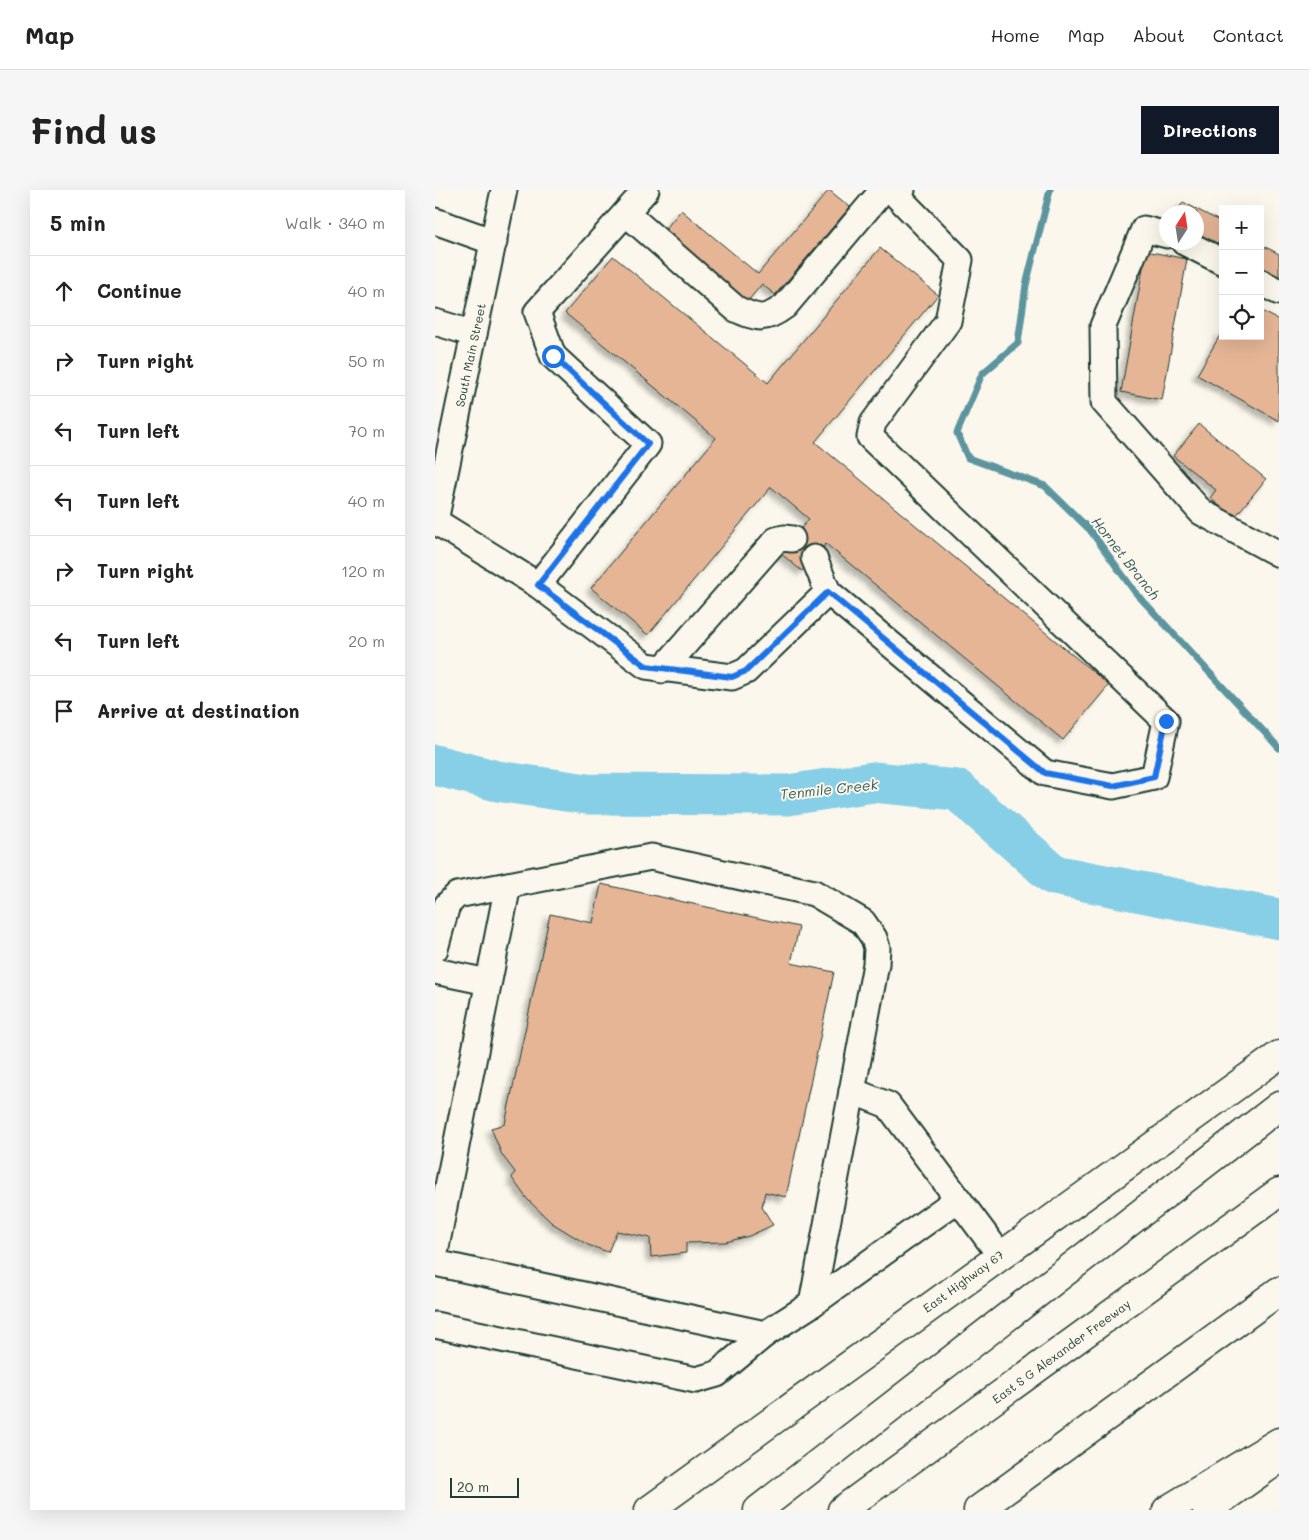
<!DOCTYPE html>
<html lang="en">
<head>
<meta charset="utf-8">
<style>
  body { margin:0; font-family:Mali,sans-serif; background:#f6f6f6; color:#222 }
  .controls { position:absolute; right:15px; top:15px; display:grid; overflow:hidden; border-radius:0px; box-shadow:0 5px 20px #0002 }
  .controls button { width:45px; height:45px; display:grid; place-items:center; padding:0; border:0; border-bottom:1px solid #e0e0e0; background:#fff; color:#222; font:25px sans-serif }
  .compass { position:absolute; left:724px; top:15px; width:45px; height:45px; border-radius:50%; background:#fff; box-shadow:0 5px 20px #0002; rotate:12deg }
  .scale { position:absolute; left:15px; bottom:12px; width:69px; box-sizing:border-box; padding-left:5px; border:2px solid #1f3d34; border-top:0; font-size:14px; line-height:18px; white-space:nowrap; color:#1f3d34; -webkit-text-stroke:4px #fbf7ec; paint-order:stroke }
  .stop { position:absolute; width:15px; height:15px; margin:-11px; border:4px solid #1a73e8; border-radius:50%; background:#fff }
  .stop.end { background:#1a73e8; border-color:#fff; box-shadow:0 1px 5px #0008 }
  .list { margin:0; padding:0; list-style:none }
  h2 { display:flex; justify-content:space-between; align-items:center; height:65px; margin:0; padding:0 20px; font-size:21px }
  h2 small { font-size:16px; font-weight:400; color:#767676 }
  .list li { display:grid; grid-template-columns:32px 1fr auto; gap:15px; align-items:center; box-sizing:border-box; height:70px; padding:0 20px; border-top:1px solid #e0e0e0 }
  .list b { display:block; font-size:19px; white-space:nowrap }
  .list em { font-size:16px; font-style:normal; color:#767676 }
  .icon { flex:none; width:28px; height:28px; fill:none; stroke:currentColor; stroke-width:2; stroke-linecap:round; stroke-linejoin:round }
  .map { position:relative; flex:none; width:844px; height:1320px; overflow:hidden; border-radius:0px }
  header { display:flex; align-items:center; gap:30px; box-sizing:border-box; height:70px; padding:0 25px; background:#fff; border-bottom:1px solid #e0e0e0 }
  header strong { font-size:24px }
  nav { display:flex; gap:28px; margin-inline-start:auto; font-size:18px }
  .intro { display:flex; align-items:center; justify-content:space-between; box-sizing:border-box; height:120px; padding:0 30px }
  h1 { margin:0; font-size:35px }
  .button { padding:12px 22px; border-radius:0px; background:#111827; color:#fff; font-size:18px; font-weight:700 }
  main { display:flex; gap:30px; padding:0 30px }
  aside { flex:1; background:#fff; border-radius:0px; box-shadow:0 5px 20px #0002 }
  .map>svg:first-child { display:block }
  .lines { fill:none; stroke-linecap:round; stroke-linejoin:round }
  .stream { stroke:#5d959f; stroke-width:7 }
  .river { stroke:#86cfe7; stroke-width:41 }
  .building { fill:#e5b596; stroke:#1f3d34; filter:url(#shadow) }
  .minor-casing { stroke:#1f3d34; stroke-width:29 }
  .major-casing { stroke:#1f3d34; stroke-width:31 }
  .highway-casing { stroke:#1f3d34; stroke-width:31 }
  .minor { stroke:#fbf7ec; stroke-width:25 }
  .major { stroke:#fbf7ec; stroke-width:28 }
  .highway { stroke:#fbf7ec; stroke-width:28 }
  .route { stroke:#1a73e8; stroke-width:6 }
  .labels { text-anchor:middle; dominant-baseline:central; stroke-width:4; stroke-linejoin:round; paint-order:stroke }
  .street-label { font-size:12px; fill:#1f3d34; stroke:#fbf7ec }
  .water-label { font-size:14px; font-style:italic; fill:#345a58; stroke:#fbf7ec }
</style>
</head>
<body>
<header>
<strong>Map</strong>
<nav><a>Home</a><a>Map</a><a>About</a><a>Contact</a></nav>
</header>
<div class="intro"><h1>Find us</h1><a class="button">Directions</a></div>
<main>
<aside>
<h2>5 min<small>Walk · 340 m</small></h2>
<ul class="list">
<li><svg class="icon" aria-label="ahead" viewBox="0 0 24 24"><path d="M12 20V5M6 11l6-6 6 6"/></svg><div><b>Continue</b></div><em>40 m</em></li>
<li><svg class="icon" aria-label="right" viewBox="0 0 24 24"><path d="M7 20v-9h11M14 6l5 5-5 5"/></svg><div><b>Turn right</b></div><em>50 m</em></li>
<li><svg class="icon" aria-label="left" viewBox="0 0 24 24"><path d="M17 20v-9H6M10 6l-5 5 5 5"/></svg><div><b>Turn left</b></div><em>70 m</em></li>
<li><svg class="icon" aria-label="left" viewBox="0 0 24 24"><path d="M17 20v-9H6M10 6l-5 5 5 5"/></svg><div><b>Turn left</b></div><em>40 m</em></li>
<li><svg class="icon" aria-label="right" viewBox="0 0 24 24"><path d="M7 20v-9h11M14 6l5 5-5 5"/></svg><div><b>Turn right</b></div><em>120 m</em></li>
<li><svg class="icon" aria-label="left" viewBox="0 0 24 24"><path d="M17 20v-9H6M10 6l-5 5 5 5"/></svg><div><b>Turn left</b></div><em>20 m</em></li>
<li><svg class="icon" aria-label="arrive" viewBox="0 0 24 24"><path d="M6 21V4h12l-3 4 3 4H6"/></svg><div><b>Arrive at destination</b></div></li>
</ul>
</aside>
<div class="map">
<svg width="844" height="1320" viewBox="0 0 844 1320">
  <defs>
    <filter id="shadow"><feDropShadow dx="-4.5" dy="4.5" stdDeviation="2.5" flood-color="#0004"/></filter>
  </defs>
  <rect width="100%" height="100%" fill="#fbf7ec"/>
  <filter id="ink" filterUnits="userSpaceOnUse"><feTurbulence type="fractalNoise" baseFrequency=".02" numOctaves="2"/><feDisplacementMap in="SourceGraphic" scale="10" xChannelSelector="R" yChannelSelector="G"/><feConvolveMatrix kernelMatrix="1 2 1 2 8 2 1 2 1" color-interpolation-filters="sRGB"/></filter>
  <g filter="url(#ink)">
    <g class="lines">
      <!-- stream -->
      <polyline class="stream" points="615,0 591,95 583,153 547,184 522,243 533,268 610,296 655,340 700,402 844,558"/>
      <!-- river -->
      <polyline class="river" points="0,575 62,591 152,604 353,605 438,592 522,600 619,685 844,729"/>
    </g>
    <!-- building -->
    <g class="building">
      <polygon points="394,0 415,17 340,105 327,94 313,111 229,41 246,20 323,84"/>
      <polygon points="748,12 788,33 788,59 762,44 762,22 742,22"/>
      <polygon points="825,54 844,64 844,89 825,79"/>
      <polygon points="445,58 503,105 380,252 674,495 628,550 391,354 367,381 345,363 374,329 336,297 213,445 156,398 281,248 130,123 178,66 333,193"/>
      <polygon points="711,61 752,69 727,210 686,202"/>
      <polygon points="825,120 844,130 844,231 762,185 788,140 788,146 825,146"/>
      <polygon points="764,234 831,289 799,328 775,308 781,300 738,266"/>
      <polygon points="166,694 364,737 356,773 399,782 351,1007 330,1002 327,1017 338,1035 314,1046 291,1052 251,1053 251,1063 216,1067 215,1048 182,1041 173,1062 153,1055 117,1033 92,1009 77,988 80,982 67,965 56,938 70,934 115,724 158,733"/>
    </g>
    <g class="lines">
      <!-- minor casing -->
      <g class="minor-casing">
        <g id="minor">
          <path d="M191,23L301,119C323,129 330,131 350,116L448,0"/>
          <polyline points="0,31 59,52"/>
          <polyline points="732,45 709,39 668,136 669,212 766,322 844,364"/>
          <polyline points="749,52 788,72"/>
          <polyline points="825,92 844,102"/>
          <polyline points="0,132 39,144"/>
          <polyline points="0,331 103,395 211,476 297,487 311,481 393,402 610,583 678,596 719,587 731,531 435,247 438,233 513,131 525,70 464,8 467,0"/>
          <polyline points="0,331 69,0"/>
          <polyline points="379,368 393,402"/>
          <polyline points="103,395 213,254 118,166 102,122 211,0"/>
          <polyline points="227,480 341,350 349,348 357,349"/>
          <polyline points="0,759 12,715 22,705 216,667 379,703 428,732 439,748 442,758 441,774 377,1114 330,1144 0,1073"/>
          <polyline points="0,781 53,792"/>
          <polyline points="417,901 453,915 565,1065"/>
          <polyline points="0,1062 73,695"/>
          <polyline points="377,1114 523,1009"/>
          <polyline points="0,1135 261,1190 282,1184 330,1144"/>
        </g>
      </g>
      <!-- major casing -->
      <g class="major-casing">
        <g id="major">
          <polyline points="214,1320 844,865"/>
          <polyline points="772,1320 844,1269"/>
        </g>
      </g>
      <!-- highway casing -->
      <g class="highway-casing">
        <g id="highway">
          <polyline points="323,1320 844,916"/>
          <polyline points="407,1320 844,1002"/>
          <polyline points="543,1320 844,1101"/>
          <polyline points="732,1320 844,1252"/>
        </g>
      </g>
      <!-- minor -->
      <use href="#minor" class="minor"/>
      <!-- major -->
      <use href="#major" class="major"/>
      <!-- highway -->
      <use href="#highway" class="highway"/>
    </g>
  </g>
  <g class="lines" filter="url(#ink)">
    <!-- route -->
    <polyline class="route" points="118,166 213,254 103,395 211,476 297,487 311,481 393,402 610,583 678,596 719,587 731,531"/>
  </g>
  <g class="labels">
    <!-- street labels -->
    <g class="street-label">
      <text transform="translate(35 165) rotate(-78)">South Main Street</text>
      <text transform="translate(528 1091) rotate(-36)">East Highway 67</text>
      <text transform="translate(626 1161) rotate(-36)">East S G Alexander Freeway</text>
    </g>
    <!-- water labels -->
    <g class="water-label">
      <text transform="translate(691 368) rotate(52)">Hornet Branch</text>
      <text transform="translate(394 599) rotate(-6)">Tenmile Creek</text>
    </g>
  </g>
</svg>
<div class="controls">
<button>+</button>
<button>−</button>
<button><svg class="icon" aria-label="locate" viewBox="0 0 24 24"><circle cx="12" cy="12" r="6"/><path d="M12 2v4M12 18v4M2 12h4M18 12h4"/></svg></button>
</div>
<svg class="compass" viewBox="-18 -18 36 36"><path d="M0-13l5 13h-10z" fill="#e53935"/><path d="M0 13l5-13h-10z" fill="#767676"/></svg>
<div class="scale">20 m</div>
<div class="stop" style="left:118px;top:166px"></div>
<div class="stop end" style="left:731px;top:531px"></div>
</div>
</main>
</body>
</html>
